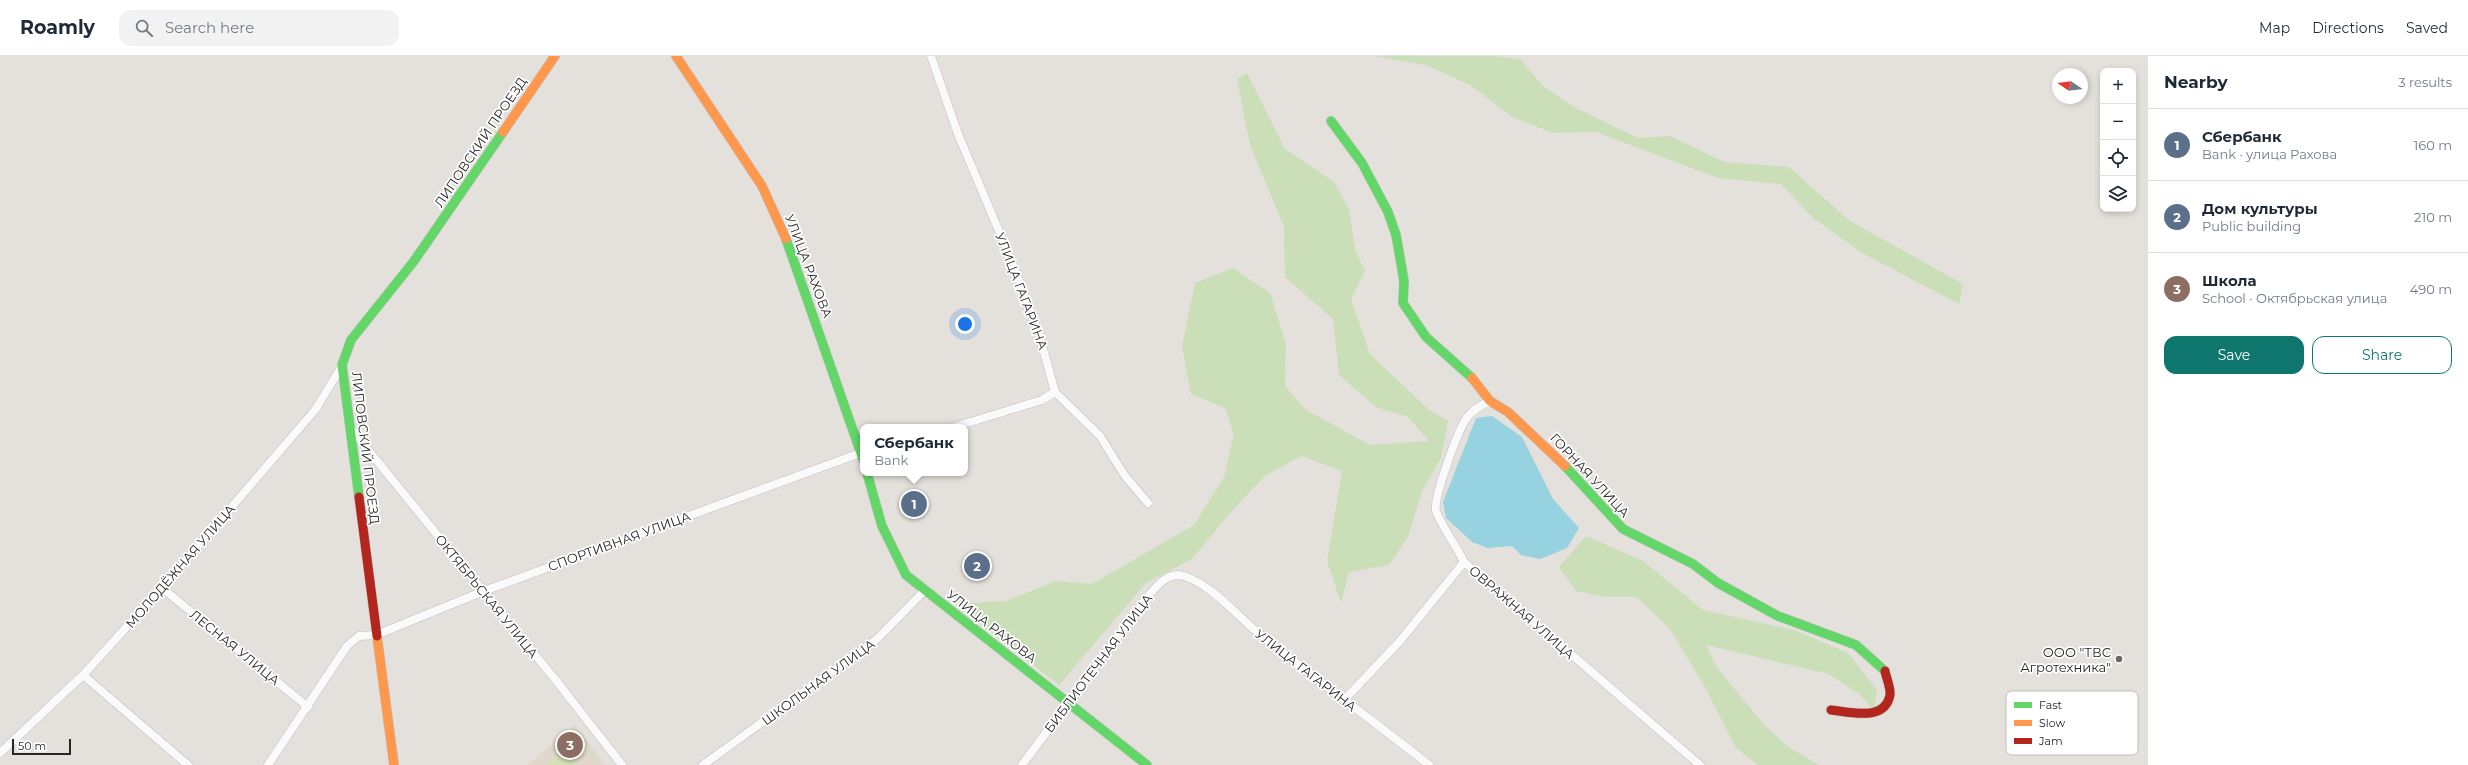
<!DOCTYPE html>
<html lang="en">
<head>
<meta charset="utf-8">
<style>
  body { margin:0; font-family:Montserrat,sans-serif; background:#f2f2f3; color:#1f2937 }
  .controls { position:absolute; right:12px; top:12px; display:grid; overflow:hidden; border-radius:8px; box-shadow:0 2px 6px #0003 }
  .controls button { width:36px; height:36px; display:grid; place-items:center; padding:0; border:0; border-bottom:1px solid #e0e1e3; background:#fff; color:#1f2937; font:20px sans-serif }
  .compass { position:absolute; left:2052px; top:12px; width:36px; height:36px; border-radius:50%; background:#fff; box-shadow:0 2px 6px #0003; rotate:283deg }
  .scale { position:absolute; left:12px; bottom:10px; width:59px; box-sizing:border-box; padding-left:4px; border:2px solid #272727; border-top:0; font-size:11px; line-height:14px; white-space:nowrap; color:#272727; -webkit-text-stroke:3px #fff; paint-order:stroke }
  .you { position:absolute; left:965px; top:268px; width:14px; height:14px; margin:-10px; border:3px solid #fff; border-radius:50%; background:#1a73e8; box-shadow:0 0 0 6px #1a73e833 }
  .badge { display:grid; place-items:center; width:26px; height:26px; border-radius:50%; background:#0f766e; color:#fff; font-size:13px; font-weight:700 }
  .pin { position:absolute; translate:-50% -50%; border:2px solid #fff; box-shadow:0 1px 4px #0006 }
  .popup { position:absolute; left:860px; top:368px; width:108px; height:52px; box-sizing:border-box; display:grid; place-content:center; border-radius:8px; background:#fff; filter:drop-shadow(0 1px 3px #0005); font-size:13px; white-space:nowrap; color:#747a83 }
  .popup b { font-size:15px; color:#1f2937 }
  .popup::after { content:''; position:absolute; left:50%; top:100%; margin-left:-8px; border:8px solid transparent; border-top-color:#fff }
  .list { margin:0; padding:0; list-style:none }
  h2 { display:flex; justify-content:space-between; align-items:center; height:52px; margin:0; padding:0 16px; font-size:17px }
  h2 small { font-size:13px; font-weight:400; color:#747a83 }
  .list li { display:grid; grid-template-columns:26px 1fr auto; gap:12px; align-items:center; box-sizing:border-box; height:72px; padding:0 16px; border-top:1px solid #e0e1e3 }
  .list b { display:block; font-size:15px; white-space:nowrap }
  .list p { margin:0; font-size:13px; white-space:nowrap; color:#747a83 }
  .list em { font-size:13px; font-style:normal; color:#747a83 }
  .actions { display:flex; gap:8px; padding:12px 16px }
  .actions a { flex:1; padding:9px 0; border:1px solid #0f766e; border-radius:12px; text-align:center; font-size:14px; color:#0f766e }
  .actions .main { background:#0f766e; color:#fff }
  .icon { flex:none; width:22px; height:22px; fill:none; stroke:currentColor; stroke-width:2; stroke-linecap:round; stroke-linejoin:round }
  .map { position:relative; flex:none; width:2148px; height:709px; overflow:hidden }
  header { display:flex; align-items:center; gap:24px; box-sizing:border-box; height:56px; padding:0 20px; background:#fff; border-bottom:1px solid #e0e1e3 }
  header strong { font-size:19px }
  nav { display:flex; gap:22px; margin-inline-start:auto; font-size:14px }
  .search { width:280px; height:36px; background:#f2f2f3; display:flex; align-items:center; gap:10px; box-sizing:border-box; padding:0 14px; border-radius:12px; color:#747a83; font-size:15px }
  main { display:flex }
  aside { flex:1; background:#fff }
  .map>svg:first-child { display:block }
  .education { fill:#dfd8cb }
  .green { fill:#cadeb8 }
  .pitch { fill:#d4e1b6 }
  .water { fill:#96d2e0 }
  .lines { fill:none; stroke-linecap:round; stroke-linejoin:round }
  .street-casing { stroke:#bebebe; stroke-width:9 }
  .fast-casing { stroke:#bebebe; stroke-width:10 }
  .slow-casing { stroke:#bebebe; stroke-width:10 }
  .jam-casing { stroke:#bebebe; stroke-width:10 }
  .street { stroke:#fbfafa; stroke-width:8 }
  .fast { stroke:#63d668; stroke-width:9 }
  .slow { stroke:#ff974d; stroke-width:9 }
  .jam { stroke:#b3261e; stroke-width:9 }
  .poi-dot { fill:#696866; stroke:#fff; stroke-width:1.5 }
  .labels { text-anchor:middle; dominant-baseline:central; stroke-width:3.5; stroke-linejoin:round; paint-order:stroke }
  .street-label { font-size:13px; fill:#272727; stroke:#fff }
  .poi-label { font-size:13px; fill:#272727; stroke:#fff; text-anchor:end }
  .key { fill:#fff; stroke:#bebebe; stroke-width:1 }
  .key-label { font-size:11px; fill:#272727 }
</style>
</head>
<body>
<header>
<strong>Roamly</strong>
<div class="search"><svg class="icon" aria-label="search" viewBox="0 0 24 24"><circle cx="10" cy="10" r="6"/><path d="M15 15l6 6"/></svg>Search here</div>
<nav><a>Map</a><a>Directions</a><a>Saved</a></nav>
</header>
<main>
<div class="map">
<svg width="2148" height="709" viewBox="0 0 2148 709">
  <rect width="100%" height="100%" fill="#e4e1dc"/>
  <!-- education -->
  <polygon class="education" points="575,669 605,709 527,709"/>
  <!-- green -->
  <g class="green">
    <polygon points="1374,0 1492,0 1520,3 1543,30 1572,50 1638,82 1670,80 1724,106 1789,111 1850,165 1963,228 1959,248 1862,197 1813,162 1781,128 1718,122 1596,76 1553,77 1512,61 1472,30 1426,9"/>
    <polygon points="1247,17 1285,93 1334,126 1349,153 1355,194 1365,215 1351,243 1370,298 1428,353 1448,365 1441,402 1422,435 1408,481 1389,509 1349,516 1341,547 1327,505 1342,415 1301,400 1265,420 1229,458 1192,503 1146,527 1059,629 956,548 1006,545 1056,525 1092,528 1194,469 1224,421 1234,378 1225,352 1191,338 1182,290 1195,227 1233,212 1270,237 1286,288 1285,330 1306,354 1370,389 1429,385 1408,361 1376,351 1339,319 1333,263 1285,221 1284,171 1250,89 1237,23"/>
    <polygon points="1586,480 1643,505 1703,554 1794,574 1848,597 1877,634 1874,654 1858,637 1828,618 1706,589 1717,612 1766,671 1790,692 1819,709 1758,709 1736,692 1706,633 1670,573 1637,541 1606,541 1576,535 1559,511"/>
  </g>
  <!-- pitch -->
  <polygon class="pitch" points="565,695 576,709 546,709"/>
  <!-- water -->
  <polygon class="water" points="1492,360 1522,381 1553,443 1579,472 1567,492 1540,503 1521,499 1512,490 1488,492 1472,486 1446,462 1443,446 1476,362"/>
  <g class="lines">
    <!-- street casing -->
    <g class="street-casing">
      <g id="street">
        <polyline points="931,0 958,78 1007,194 1039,278 1055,336 1100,380 1125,420 1148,447"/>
        <polyline points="954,371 1042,344 1055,336"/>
        <polyline points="351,373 558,627 622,709"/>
        <path d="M1464,506C1457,491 1441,469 1436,455C1433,442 1458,375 1466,363C1472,354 1481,349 1490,345"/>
        <polyline points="162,532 308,651"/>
        <polyline points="83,619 188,709"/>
        <polyline points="1345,643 1400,585 1464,506 1700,709"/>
        <polyline points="0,697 83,619 162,532 315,354 342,310"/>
        <polyline points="268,709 347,590 359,580 376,579 484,535 863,396"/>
        <polyline points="703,709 877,583 925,534"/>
        <path d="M1022,709L1145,544C1155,532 1167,515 1184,520C1215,530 1242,566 1268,585C1321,627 1376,667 1429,709"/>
      </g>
    </g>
    <!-- fast casing -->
    <g class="fast-casing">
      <g id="fast">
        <polyline points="1331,65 1362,107 1388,156 1396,179 1404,225 1403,247 1426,281 1472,322"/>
        <polyline points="786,183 863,403"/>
        <polyline points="1565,410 1623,473 1693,508 1718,527 1778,560 1856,589 1885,615"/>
        <polyline points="867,417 882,470 906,519 1147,709"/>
        <polyline points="359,441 342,309 351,284 414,205 503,76"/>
      </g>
    </g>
    <!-- slow casing -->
    <g class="slow-casing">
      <g id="slow">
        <polyline points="676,0 762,130 786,183"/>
        <polyline points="503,76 555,0"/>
        <polyline points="1472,322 1490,345 1508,356 1565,410"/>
        <polyline points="377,580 394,709"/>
      </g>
    </g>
    <!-- jam casing -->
    <g class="jam-casing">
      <g id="jam">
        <polyline points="359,441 377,580"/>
        <path d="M1831,654C1850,656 1885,666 1890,639C1891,632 1886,621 1885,615"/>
      </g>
    </g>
    <!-- street -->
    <use href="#street" class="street"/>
    <!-- fast -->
    <use href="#fast" class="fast"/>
    <!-- slow -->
    <use href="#slow" class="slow"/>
    <!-- jam -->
    <use href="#jam" class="jam"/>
  </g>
  <!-- markers -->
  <circle class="poi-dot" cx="2119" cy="603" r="4"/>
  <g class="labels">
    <!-- street labels -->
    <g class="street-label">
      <text transform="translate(480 86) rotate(-56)">ЛИПОВСКИЙ ПРОЕЗД</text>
      <text transform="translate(809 210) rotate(69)">УЛИЦА РАХОВА</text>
      <text transform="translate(1022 235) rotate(69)">УЛИЦА ГАГАРИНА</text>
      <text transform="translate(366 392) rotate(83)">ЛИПОВСКИЙ ПРОЕЗД</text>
      <text transform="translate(1590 419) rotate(47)">ГОРНАЯ УЛИЦА</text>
      <text transform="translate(619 485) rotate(-20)">СПОРТИВНАЯ УЛИЦА</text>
      <text transform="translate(180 510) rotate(-49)">МОЛОДЁЖНАЯ УЛИЦА</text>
      <text transform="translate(487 540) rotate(51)">ОКТЯБРЬСКАЯ УЛИЦА</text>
      <text transform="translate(1522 556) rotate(41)">ОВРАЖНАЯ УЛИЦА</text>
      <text transform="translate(992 570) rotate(38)">УЛИЦА РАХОВА</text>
      <text transform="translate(235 591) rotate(39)">ЛЕСНАЯ УЛИЦА</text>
      <text transform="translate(1098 607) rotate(-53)">БИБЛИОТЕЧНАЯ УЛИЦА</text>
      <text transform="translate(1306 614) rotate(38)">УЛИЦА ГАГАРИНА</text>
      <text transform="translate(818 626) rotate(-36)">ШКОЛЬНАЯ УЛИЦА</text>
    </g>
    <!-- poi labels -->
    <g class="poi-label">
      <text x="2111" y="596">ООО "ТВС<tspan x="2111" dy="15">Агротехника"</tspan></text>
    </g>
  </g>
  <!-- legend -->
  <rect x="2006" y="635" width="132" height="64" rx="6" class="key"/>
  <rect x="2014" y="646" width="18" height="6" fill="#63d668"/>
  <rect x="2014" y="664" width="18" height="6" fill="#ff974d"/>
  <rect x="2014" y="682" width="18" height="6" fill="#b3261e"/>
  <g class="key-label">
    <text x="2039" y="653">Fast</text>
    <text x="2039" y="671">Slow</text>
    <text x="2039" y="689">Jam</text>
  </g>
</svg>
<div class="controls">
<button>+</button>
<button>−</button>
<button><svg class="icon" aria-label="locate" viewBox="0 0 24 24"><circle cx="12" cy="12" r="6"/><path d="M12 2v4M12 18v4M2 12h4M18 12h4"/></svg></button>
<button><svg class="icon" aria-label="layers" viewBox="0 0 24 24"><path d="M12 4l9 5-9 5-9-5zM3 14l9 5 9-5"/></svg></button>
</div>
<svg class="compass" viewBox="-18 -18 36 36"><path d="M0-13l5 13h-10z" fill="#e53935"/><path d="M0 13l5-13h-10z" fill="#747a83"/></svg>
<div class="scale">50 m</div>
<div class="you"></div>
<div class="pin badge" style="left:914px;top:448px;background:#5c6f8a">1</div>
<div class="popup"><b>Сбербанк</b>Bank</div>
<div class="pin badge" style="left:977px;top:510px;background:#5c6f8a">2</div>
<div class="pin badge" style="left:570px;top:689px;background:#8d6e63">3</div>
</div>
<aside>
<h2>Nearby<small>3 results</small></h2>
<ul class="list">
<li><span class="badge" style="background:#5c6f8a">1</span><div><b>Сбербанк</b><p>Bank · улица Рахова</p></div><em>160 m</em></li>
<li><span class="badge" style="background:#5c6f8a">2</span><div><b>Дом культуры</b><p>Public building</p></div><em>210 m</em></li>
<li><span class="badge" style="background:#8d6e63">3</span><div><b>Школа</b><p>School · Октябрьская улица</p></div><em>490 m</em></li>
</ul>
<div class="actions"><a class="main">Save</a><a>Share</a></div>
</aside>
</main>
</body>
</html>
